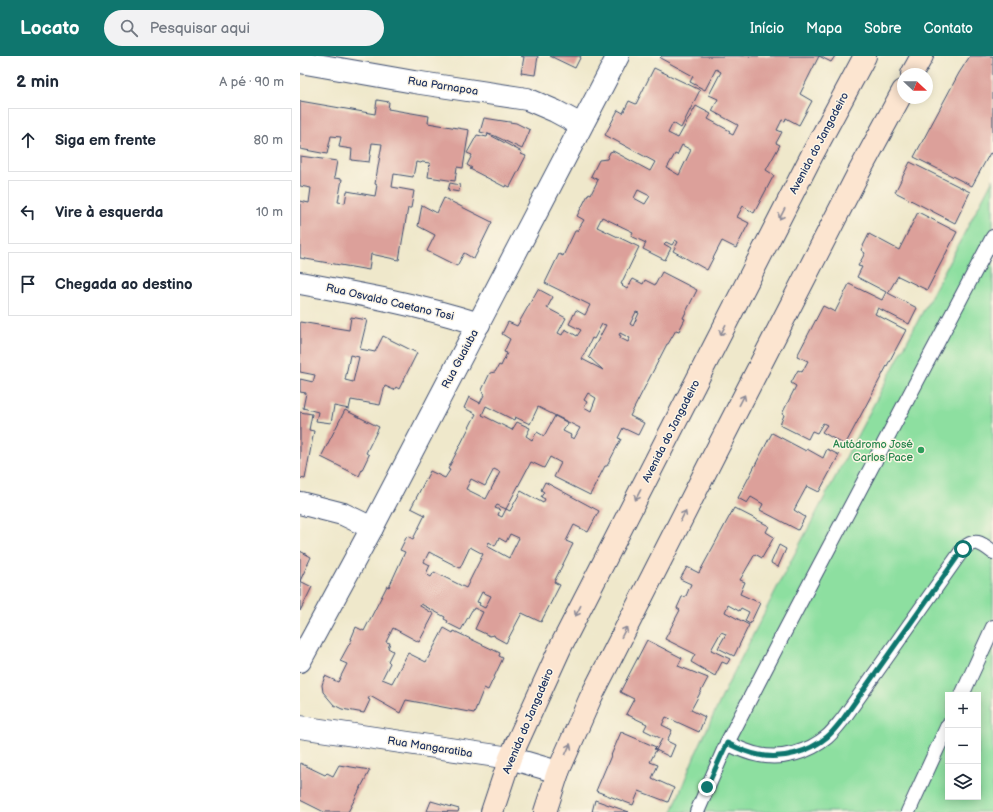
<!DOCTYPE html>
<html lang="pt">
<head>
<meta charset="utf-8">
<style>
  body { margin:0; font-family:"Balsamiq Sans",sans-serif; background:#f2f2f3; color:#1f2937 }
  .controls { position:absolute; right:12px; bottom:12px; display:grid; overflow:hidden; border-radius:0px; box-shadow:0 2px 10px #0003 }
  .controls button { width:36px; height:36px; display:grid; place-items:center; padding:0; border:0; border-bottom:1px solid #e0e1e3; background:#fff; color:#1f2937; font:20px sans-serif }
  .compass { position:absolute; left:597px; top:12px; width:36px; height:36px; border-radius:50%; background:#fff; box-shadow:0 2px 10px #0003; rotate:112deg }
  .stop { position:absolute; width:12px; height:12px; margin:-9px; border:3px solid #0f766e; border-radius:50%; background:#fff }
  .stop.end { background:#0f766e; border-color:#fff; box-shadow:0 1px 4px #0008 }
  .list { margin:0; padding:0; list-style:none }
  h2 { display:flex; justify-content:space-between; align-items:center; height:52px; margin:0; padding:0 16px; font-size:17px }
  h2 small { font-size:13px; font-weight:400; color:#747a83 }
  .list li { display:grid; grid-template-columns:26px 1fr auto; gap:12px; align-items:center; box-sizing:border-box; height:64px; margin:0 8px 8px; padding:0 8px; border:1px solid #e0e1e3; border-radius:0px }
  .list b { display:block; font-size:15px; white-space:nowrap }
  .list em { font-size:13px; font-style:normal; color:#747a83 }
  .icon { flex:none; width:22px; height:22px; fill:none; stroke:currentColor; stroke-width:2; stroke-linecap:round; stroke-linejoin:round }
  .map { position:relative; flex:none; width:693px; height:756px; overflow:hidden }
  header { display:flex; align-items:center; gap:24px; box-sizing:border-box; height:56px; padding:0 20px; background:#0f766e; color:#fff }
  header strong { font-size:19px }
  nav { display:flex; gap:22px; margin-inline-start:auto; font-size:14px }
  .search { width:280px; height:36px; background:#f2f2f3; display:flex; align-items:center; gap:10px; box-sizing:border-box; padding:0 14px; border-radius:22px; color:#747a83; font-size:15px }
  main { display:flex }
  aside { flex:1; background:#fff }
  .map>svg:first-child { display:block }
  .green { fill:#8ddfa0; stroke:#54877f; fill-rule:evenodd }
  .building { fill:#dca09a; fill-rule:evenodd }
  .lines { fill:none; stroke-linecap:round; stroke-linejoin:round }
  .lane-casing { stroke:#3b4b6e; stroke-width:16 }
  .street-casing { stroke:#3b4b6e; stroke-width:24 }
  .secondary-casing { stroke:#3b4b6e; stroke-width:24 }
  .lane { stroke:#fff; stroke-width:14 }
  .street { stroke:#fff; stroke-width:22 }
  .secondary { stroke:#fce5d0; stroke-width:22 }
  .oneway { stroke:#8c8a97 }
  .route { stroke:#0f766e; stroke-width:5 }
  .leisure-dot { fill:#2e9e5b; stroke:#fcf5e5; stroke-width:1.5 }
  .labels { text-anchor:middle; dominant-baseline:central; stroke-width:3; stroke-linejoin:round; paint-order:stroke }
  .street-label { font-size:11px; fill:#1b2f5e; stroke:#fcf5e5 }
  .leisure-label { font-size:11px; fill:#27864d; stroke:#fcf5e5; text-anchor:end }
</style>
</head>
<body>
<header>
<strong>Locato</strong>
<div class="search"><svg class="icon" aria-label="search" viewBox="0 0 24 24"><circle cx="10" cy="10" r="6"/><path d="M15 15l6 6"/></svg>Pesquisar aqui</div>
<nav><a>Início</a><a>Mapa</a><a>Sobre</a><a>Contato</a></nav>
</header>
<main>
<aside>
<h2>2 min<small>A pé · 90 m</small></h2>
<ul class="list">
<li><svg class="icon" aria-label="ahead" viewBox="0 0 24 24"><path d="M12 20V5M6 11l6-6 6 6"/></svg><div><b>Siga em frente</b></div><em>80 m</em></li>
<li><svg class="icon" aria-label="left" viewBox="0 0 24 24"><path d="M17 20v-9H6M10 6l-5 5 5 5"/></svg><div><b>Vire à esquerda</b></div><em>10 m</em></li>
<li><svg class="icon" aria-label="arrive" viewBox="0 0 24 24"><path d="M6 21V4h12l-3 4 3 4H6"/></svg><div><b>Chegada ao destino</b></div></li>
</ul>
</aside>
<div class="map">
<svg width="693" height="756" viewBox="0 0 693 756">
  <rect width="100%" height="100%" fill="#fcf5e5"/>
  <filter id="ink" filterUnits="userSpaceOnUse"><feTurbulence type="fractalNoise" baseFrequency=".025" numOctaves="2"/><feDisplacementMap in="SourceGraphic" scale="8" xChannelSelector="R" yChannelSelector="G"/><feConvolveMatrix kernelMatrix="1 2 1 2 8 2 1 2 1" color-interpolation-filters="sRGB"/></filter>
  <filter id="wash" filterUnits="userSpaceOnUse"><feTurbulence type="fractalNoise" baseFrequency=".012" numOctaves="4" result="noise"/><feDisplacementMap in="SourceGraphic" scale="16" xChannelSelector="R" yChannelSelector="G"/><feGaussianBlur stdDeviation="0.9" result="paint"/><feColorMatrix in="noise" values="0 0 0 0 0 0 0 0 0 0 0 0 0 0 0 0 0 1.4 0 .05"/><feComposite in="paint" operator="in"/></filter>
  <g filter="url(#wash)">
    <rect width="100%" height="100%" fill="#efe8cb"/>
    <!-- green -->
    <path class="green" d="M693,123V756H372L394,701L428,628L484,518ZM648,639H678V741H648Z"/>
    <g id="blocks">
      <!-- building -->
      <g class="building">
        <polygon points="220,0 238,0 235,19 221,17 224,1"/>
        <polygon points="250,0 281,0 275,12"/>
        <path d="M362,0H535L531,6L519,0L500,38L512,45L499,69L486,62L485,65L482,64L477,74L482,76L476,87L480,89L466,114L474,119L454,157L443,150L437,161L449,167L436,192L422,185L407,214L373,195L378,186L375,184L372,189L366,186L364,188L371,192L365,204L343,193L346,187L331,180L333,176L302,161L297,171L339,191L321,228L323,229L322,230L327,233L333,223L343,228L345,224L355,229L362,216L397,234L383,262L385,263L379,275L376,274L368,288H367L330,360L344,367L338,379L323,372L318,382L321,383L307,410H305L290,439L254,421L261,407L250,401L244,412L231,406L206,453L197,449L195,452L200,454L198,459L202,461L206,453L210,455L221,435L243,447L245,443L241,441L244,436L241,434L245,426L299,455L288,476L274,469L266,485L273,488L254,526L260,529L241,566L222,557L206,587L195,581L194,579L190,580L175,573L183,556L174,552L173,554H172L161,574L147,567L148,565L144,563L145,561L121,548L120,550L134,558L119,586L93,572L86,586L90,587L88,592L93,595L88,605L90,607L82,623L92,627L108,597L126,606L144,572L153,577L154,575L200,597L199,600L203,602L188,634L184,632L174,657L106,644L100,657L70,640L68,643L70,644L64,657L42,653L34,649L23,636L22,629L25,620L38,626L47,608L40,605L52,583H51L56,571L64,575L87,530L89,531L105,496L100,494L107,480L113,483L125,459L111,452L130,415L145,422L150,414L148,413L176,358L164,352L169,341L180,347L184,339L182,334L190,317L195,316L199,309L201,310L207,297L204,296L210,283L202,278L208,266L217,270L238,233L253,241L247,252L266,262L258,277L262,279L265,273L277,280L281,274L269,268L276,254L285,259L290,249L245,227L259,198L263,200L275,175H277L284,164L277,160L289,137L291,138L298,124L291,120L299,104L307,103L310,96L313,95L350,115L355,106L305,79L318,54L323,57L329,45L336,48L354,12L400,34L381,72L373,67L368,77L378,82L396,50L411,58L408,63L430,75L429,77L433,79L438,69L412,55L418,43L409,39L421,16L416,13L405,34L390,26L393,20L360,2ZM382,89L391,94L379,119L367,112L375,98L377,99ZM338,134L350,140L345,148L334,142ZM336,256L339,257L333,270L330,268ZM302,268L306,269L289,301L303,314L282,303L292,282L294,283ZM320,277L330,282L328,286L320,282L321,280L319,279ZM288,337L296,342L291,355L284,351L287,346L284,344ZM186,350L214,364L215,361L230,368L238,351L280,372L274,383L270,381L271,379L263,375L268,367L255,360L244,380L237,376L232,384L226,380L230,372L217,366L212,374L182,359ZM194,413L200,416L186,443L166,433L171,423L185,430ZM210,478L219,482L209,502L187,490L189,486L195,490L199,482L206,486ZM170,491L183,498L166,532L134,516L131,521L126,518L130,509L124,506L129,496L160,512ZM182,536L191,540L185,552L179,549L180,547L177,546Z"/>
        <polygon points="670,0 693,0 693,99 690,97 672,130 614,101 659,17"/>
        <polygon points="77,44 89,46 88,53 129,60 128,67 169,74 163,112 157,111 155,125 128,121 130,107 122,106 121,107 116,106 113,121 94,118 92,131 114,135 111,152 108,152 106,163 99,204 71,198 69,214 0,202 0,145 9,147 11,132 0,130 0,100 37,105 34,122 42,123 38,146 45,147 47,135 75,140 77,129 75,128 82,88 72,87 69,106 51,104 52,93 39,91 41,81 31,80 27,98 0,93 0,45 75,58"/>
        <polygon points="184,62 216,67 230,74 222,93 195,80 188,78 222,96 221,98 226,100 210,131 206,129 205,131 170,113 172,112 167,109 172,99 167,97 177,79 187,81 188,78 180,76"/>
        <polygon points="610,106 670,136 655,167 595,136"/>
        <polygon points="150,127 160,129 159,136 148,134"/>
        <polygon points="144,142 192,166 174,203 164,197 157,210 127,195 135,179 118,170 122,149 137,157"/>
        <polygon points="618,156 657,176 627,234 598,220 588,237 617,252 609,268 578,252 575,258 606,274 545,389 522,376 527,369 523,367 517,377 512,375 508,383 480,369 484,359 482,358 496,330 491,327 498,314 502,316 508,305 497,300 523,250 535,256 549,228 582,244 586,236 557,221 562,211 558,210 565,197 561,194 569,178 599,194"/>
        <path d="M51,261L67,264L60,293L75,296L83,280L117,297L99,333L96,331L94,334L85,330L80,349L51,344L49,353L34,350L31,367L16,365L18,356L3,352L6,337L0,336V323L13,326L15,319L0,316V266L49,274ZM50,299L59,301L53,326L45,324Z"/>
        <polygon points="45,354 79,371 66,397 69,399 59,420 21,401"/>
        <polygon points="0,356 12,358 9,374 14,375 5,423 0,422"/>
        <polygon points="472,377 506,395 507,393 523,402 527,393 539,399 519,436 507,430 494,454 505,461 498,474 460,454 463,448 451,441 447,447 438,442"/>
        <polygon points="434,452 469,470 466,476 474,481 462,502 455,498 440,524 445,526 440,538 460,547 450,568 445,565 449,556 441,552 439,555 428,549 425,556 449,569 434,600 418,592 426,578 421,576 411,594 430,603 427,608 422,606 415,620 391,606 395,598 365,583 380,554 377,552 382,541 386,540 391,528 380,523 387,511 399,517"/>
        <polygon points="479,489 486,493 478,511 471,507"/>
        <polygon points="0,495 11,501 0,525 12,531 0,555"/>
        <polygon points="347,584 382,602 378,610 408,622 391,654 405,661 399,676 366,661 362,669 372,674 367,685 375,689 370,701 356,694 362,683 344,674 347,668 326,658 334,643 320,636"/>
        <polygon points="321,676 356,691 354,693 356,694 350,706 358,709 352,722 374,732 368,746 339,735 333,749 296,735"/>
        <polygon points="0,707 25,719 27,717 33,720 39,709 70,714 48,756 24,756 0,744"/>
        <polygon points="295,744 329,756 292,756"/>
        <polygon points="131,745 159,753 158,756 127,755"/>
      </g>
    </g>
  </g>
  <g filter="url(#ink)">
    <use href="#blocks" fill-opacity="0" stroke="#3b4b6e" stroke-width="1"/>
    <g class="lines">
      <!-- lane casing -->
      <g class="lane-casing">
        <g id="lane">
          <polyline points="662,639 693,571"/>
          <path d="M427,687C437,692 448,697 459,699C482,704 509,696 527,681C533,676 538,669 543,663L663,493C675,482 681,487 693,496"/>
          <polyline points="397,756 427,687 477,590 693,181"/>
          <polyline points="608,756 648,669"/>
        </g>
      </g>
      <!-- street casing -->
      <g class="street-casing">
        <g id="street">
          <polyline points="0,6 114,26 227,43 255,55 281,69"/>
          <path d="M0,227C60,238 120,249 179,268"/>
          <polyline points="0,447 43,458 72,472"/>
          <polyline points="0,605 72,472 318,0"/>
          <polyline points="0,671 210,702 258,716"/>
        </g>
      </g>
      <!-- secondary casing -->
      <g class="secondary-casing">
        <g id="secondary">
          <polyline points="612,18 622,0"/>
          <polyline points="192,756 210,702 262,588 512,99 565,0"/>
          <polyline points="245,756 258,716 290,643 414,399 558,118 603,35"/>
        </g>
      </g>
      <!-- lane -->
      <use href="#lane" class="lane"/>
      <!-- street -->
      <use href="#street" class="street"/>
      <!-- secondary -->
      <use href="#secondary" class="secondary"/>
    </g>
    <!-- one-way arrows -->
    <defs><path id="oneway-shaft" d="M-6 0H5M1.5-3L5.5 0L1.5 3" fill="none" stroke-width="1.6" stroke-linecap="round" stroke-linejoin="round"/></defs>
    <g class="oneway">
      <use href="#oneway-shaft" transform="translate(482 158) rotate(117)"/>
      <use href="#oneway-shaft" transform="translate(423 274) rotate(117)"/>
      <use href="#oneway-shaft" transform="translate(442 344) rotate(-63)"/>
      <use href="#oneway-shaft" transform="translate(338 439) rotate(117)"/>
      <use href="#oneway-shaft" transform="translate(383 460) rotate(-63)"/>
      <use href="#oneway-shaft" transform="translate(278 555) rotate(117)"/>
      <use href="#oneway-shaft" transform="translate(324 576) rotate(-63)"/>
      <use href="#oneway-shaft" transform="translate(268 693) rotate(-66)"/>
    </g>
  </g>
  <g class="lines" filter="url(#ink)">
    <!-- route -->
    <path class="route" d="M407,731L427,687C437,692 447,697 459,699C482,704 509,696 527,681C533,676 538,669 543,663L663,493"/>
  </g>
  <!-- markers -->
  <circle class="leisure-dot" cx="621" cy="394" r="4"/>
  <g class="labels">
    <!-- street labels -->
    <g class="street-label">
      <text transform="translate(143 30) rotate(9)">Rua Parnapoa</text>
      <text transform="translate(519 87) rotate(-62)">Avenida do Jangadeiro</text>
      <text transform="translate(90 246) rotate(13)">Rua Osvaldo Caetano Tosi</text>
      <text transform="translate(160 303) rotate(-62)">Rua Guaiuba</text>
      <text transform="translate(371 375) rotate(-63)">Avenida do Jangadeiro</text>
      <text transform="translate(228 665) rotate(-67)">Avenida do Jangadeiro</text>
      <text transform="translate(130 691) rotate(9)">Rua Mangaratiba</text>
    </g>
    <!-- leisure labels -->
    <g class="leisure-label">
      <text x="613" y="388">Autódromo José<tspan x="613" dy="13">Carlos Pace</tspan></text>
    </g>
  </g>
</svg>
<div class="controls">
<button>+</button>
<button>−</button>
<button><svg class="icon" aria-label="layers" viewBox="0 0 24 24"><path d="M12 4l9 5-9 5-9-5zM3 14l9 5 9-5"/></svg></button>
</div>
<svg class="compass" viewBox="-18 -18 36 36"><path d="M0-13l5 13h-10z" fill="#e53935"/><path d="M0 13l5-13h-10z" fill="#747a83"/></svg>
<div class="stop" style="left:663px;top:493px"></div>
<div class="stop end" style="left:407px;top:731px"></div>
</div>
</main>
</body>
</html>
